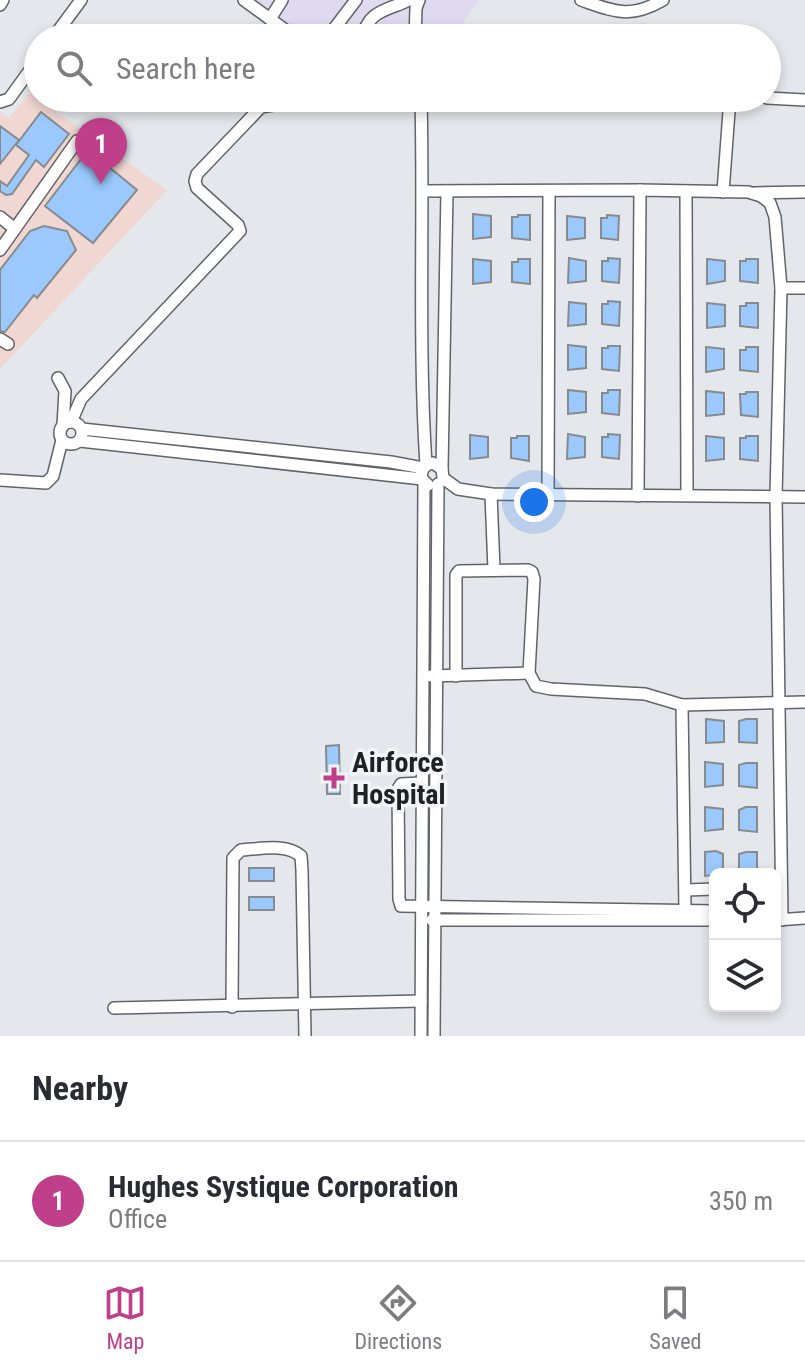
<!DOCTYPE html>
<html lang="en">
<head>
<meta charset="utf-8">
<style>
  body { margin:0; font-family:"Roboto Condensed",sans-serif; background:#f7f7f7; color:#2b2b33 }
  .controls { position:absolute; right:24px; bottom:24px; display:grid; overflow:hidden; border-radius:12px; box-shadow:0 4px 12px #0003 }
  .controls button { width:72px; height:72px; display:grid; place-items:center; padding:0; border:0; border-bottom:2px solid #e1e1e2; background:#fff; color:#2b2b33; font:40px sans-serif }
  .you { position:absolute; left:534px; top:502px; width:28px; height:28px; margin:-20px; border:6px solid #fff; border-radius:50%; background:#1a73e8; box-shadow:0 0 0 12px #1a73e833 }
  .badge { display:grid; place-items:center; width:52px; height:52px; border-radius:50%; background:#bf3f8a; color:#fff; font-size:26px; font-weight:700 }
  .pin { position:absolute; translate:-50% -66px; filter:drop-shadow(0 2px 4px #0008) }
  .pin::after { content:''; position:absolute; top:42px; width:28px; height:24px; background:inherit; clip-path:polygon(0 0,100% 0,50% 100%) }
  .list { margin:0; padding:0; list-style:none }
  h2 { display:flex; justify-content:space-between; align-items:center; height:104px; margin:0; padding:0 32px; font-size:34px }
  h2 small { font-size:26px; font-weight:400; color:#7c7c81 }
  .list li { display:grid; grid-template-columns:52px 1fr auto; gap:24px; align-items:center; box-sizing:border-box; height:120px; padding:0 32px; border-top:2px solid #e1e1e2 }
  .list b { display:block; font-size:30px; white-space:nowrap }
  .list p { margin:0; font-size:26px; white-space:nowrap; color:#7c7c81 }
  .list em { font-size:26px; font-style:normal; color:#7c7c81 }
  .icon { flex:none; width:44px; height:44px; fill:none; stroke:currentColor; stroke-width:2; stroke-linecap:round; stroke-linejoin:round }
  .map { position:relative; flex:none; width:805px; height:1036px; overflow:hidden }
  .search { position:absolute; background:#fff; box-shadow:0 4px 12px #0003; left:24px; right:24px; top:24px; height:88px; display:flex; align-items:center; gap:20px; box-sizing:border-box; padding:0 28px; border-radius:44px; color:#7c7c81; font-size:30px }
  .sheet { height:224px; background:#fff }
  nav { display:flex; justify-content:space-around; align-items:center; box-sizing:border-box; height:112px; border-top:2px solid #e1e1e2; background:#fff; font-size:22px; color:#7c7c81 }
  nav a { display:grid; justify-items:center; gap:4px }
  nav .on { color:#bf3f8a }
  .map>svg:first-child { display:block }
  .commercial { fill:#f1d7d1 }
  .industrial { fill:#dfdaef }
  .building { fill:#9bc9fd; stroke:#878b8e; stroke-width:2 }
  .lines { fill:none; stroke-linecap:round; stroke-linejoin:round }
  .minor-casing { stroke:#616468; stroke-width:14 }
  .minor { stroke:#fff; stroke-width:11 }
  .poi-dot { fill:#bf3f8a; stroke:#f1f5f9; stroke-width:3 }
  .labels { text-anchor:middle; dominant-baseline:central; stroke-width:7; stroke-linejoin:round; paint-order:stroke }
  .poi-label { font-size:28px; font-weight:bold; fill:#202123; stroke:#f1f5f9; text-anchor:start }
</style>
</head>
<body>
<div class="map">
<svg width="805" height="1036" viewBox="0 0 805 1036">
  <rect width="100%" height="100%" fill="#e4e7eb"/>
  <!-- commercial -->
  <polygon class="commercial" points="29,93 167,190 0,369 0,112 9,118"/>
  <!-- industrial -->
  <polygon class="industrial" points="243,0 479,0 452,38 288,38"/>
  <!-- building -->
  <g class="building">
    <polygon points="41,112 69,134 44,167 36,160 12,194 6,195 0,191 0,181 7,186 29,155 16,145"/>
    <polygon points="0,126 19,140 0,164"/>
    <polygon points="88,150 137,190 93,243 45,206"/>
    <polygon points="473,214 491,216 491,237 473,239"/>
    <polygon points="518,215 530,215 530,240 512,238 512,217 518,217"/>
    <polygon points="607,215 619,216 618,240 601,238 601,218 607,218"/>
    <polygon points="567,216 585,218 585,238 567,240"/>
    <polygon points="44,226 67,231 76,250 37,298 34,295 5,332 0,331 0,270 30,231"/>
    <polygon points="569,258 586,261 586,281 568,283"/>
    <polygon points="608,258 620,259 619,283 602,281 602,261 608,261"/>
    <polygon points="473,259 491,261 491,282 473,284"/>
    <polygon points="518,259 530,259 530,284 512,282 512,262 518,262"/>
    <polygon points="707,259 725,261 725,281 707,284"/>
    <polygon points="746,259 758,259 758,283 740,281 740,261 746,261"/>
    <polygon points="608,301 620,302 619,326 602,324 602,304 608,304"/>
    <polygon points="569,302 586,304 586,324 568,326"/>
    <polygon points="707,303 725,305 725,326 707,328"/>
    <polygon points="746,303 758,303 758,328 740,326 740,306 746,306"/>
    <polygon points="568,345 586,347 586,368 568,370"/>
    <polygon points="608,346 620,346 619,371 602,369 602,348 608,348"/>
    <polygon points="706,347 724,349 724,369 706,372"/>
    <polygon points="746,347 758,347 758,372 740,370 740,350 746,350"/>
    <polygon points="568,390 586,392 586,412 568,414"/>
    <polygon points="608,390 620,390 619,415 602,413 602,393 608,393"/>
    <polygon points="706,391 724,393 724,414 706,416"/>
    <polygon points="746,392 758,392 758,417 741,415 740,394 746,394"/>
    <polygon points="568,434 585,437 585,457 567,459"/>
    <polygon points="608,434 620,435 619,459 602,457 602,437 608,437"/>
    <polygon points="470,435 488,437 488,457 470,459"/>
    <polygon points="517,436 529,436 529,461 511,458 511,438 517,438"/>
    <polygon points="706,436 724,438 724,459 706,461"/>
    <polygon points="746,436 758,436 758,461 740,459 740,438 746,438"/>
    <polygon points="706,719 724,721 724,742 706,743"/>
    <polygon points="746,719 757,719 757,743 739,742 739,721"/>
    <polygon points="339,745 340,794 327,794 326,746"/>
    <polygon points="705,762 723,764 723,785 705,787"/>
    <polygon points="746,763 757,763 757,788 739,786 739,765"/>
    <polygon points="705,807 723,809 723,829 705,831"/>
    <polygon points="746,807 757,807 757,832 739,830 739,810"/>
    <polygon points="716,851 723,854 723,874 705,876 705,852"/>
    <polygon points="746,852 757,852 757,874 739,874 739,854"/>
    <rect x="249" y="868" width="25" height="13"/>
    <rect x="249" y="897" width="25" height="13"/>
  </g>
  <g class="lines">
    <!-- minor casing -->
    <g class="minor-casing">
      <g id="minor">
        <polyline points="244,0 296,38"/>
        <path d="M581,0C616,12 630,19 663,0"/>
        <polyline points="0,5 3,0"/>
        <polyline points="270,19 282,0"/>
        <polyline points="53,38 81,0"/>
        <polyline points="327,38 356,0"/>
        <path d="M364,38C365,11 389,10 409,0"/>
        <polyline points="415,38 416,8 419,0"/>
        <path d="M421,98C424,220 418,343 426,465"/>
        <polyline points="767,98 805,100"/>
        <polyline points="0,102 9,99 38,59"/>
        <polyline points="423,191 640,190 748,192 761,196 770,203 775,217 781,288 776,496 782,920"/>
        <polyline points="686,191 687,495"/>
        <polyline points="723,192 730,98"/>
        <polyline points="755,193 805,192"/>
        <polyline points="0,217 15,229"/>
        <polyline points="0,250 77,141"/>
        <polyline points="781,288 805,288"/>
        <polyline points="0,339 8,344"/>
        <polyline points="58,378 65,391 63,426"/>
        <circle cx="71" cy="433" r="11"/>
        <polyline points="71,422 81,399 240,231 238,225 197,188 195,181 197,174 261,107 315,98"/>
        <polyline points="82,429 391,462 423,468"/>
        <polyline points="80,441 422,479"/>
        <polyline points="442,469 447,191"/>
        <polyline points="0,480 46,483 53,476 62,440"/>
        <path d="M428,485L422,479C420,471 424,464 433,463L442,469L443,478L458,489L491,494L805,497"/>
        <polyline points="491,494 494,570"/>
        <polyline points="548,496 549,191"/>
        <polyline points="638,496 640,190"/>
        <polyline points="431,676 529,673"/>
        <polyline points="456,676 456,575 459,571 528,570 532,572 534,579 529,673 536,686 551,689 645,694 682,705"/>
        <polyline points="422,783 401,784 398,789 399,899 401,906 715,911"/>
        <polyline points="686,890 715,889"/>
        <polyline points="685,911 682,705 805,702"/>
        <polyline points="432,920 715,920"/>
        <polyline points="776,920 805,918"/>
        <path d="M232,1007L233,858L241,850C260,849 286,843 301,856L302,871L305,1036"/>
        <polyline points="114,1008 421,1001"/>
        <polyline points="421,1036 424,482"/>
        <polyline points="434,1036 438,484"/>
      </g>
    </g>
    <!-- minor -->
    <use href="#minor" class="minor"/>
  </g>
  <!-- markers -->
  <path class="poi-dot" d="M330 766h8v8h8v8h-8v8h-8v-8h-8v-8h8z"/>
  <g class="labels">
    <!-- poi labels -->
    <g class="poi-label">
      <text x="352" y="762">Airforce<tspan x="352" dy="32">Hospital</tspan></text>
    </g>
  </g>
</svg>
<div class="controls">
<button><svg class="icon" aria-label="locate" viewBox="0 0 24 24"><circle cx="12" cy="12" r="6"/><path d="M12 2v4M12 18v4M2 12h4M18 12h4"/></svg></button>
<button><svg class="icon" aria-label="layers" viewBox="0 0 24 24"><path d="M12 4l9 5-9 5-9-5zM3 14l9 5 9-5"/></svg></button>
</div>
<div class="you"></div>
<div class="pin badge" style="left:101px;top:184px">1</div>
<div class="search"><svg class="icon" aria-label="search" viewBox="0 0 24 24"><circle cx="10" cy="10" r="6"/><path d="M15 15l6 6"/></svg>Search here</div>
</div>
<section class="sheet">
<h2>Nearby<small></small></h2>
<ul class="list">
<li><span class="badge">1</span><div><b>Hughes Systique Corporation</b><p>Office</p></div><em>350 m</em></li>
</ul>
</section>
<nav>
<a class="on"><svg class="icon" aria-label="map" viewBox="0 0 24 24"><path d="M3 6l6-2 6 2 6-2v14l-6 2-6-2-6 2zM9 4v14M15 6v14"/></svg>Map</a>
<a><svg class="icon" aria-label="directions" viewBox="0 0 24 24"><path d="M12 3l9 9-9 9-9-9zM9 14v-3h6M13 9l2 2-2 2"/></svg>Directions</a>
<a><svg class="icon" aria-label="saved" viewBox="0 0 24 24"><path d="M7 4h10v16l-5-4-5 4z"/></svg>Saved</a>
</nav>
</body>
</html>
